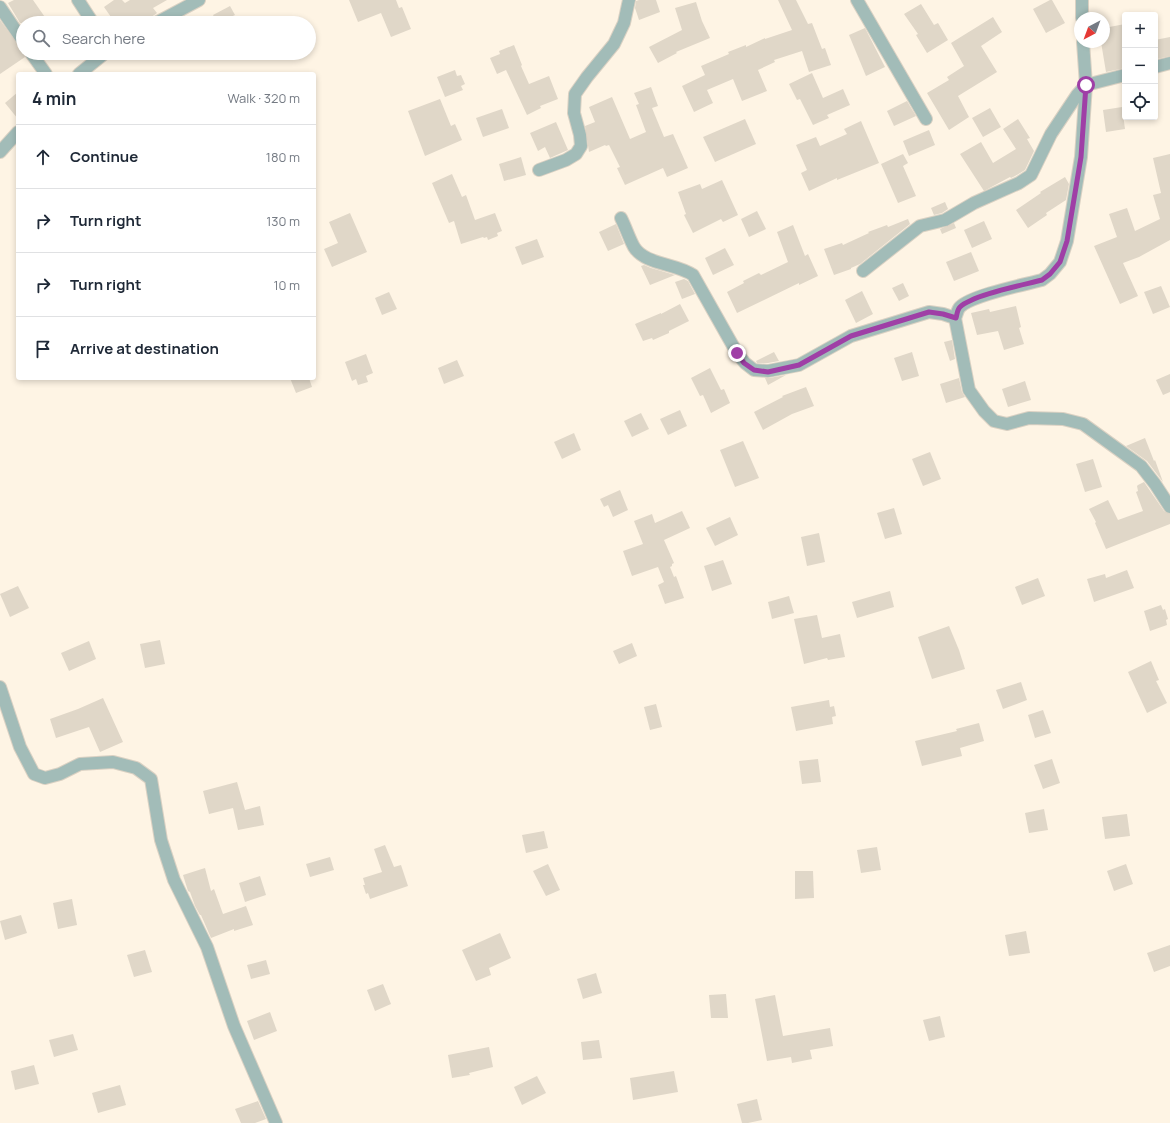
<!DOCTYPE html>
<html lang="en">
<head>
<meta charset="utf-8">
<style>
  body { margin:0; font-family:Manrope,sans-serif; background:#f2f2f3; color:#1f2937 }
  .controls { position:absolute; right:12px; top:12px; display:grid; overflow:hidden; border-radius:4px; box-shadow:0 2px 6px #0003 }
  .controls button { width:36px; height:36px; display:grid; place-items:center; padding:0; border:0; border-bottom:1px solid #e0e1e3; background:#fff; color:#1f2937; font:20px sans-serif }
  .compass { position:absolute; left:1074px; top:12px; width:36px; height:36px; border-radius:50%; background:#fff; box-shadow:0 2px 6px #0003; rotate:221deg }
  .stop { position:absolute; width:12px; height:12px; margin:-9px; border:3px solid #9f3fa6; border-radius:50%; background:#fff }
  .stop.end { background:#9f3fa6; border-color:#fff; box-shadow:0 1px 4px #0008 }
  .list { margin:0; padding:0; list-style:none }
  h2 { display:flex; justify-content:space-between; align-items:center; height:52px; margin:0; padding:0 16px; font-size:17px }
  h2 small { font-size:13px; font-weight:400; color:#747a83 }
  .list li { display:grid; grid-template-columns:26px 1fr auto; gap:12px; align-items:center; box-sizing:border-box; height:64px; padding:0 16px; border-top:1px solid #e0e1e3 }
  .list b { display:block; font-size:15px; white-space:nowrap }
  .list em { font-size:13px; font-style:normal; color:#747a83 }
  .icon { flex:none; width:22px; height:22px; fill:none; stroke:currentColor; stroke-width:2; stroke-linecap:round; stroke-linejoin:round }
  .map { position:relative; flex:none; width:1170px; height:1123px; overflow:hidden }
  .search { position:absolute; background:#fff; box-shadow:0 2px 6px #0003; left:16px; top:16px; width:300px; height:44px; display:flex; align-items:center; gap:10px; box-sizing:border-box; padding:0 14px; border-radius:22px; color:#747a83; font-size:15px }
  .panel { position:absolute; background:#fff; box-shadow:0 2px 6px #0003; left:16px; top:72px; width:300px; height:308px; border-radius:4px }
  .map>svg:first-child { display:block }
  .building { fill:#e0d7c8 }
  .lines { fill:none; stroke-linecap:round; stroke-linejoin:round }
  .street-casing { stroke:#dad1c3; stroke-width:14 }
  .street { stroke:#a2bcb8; stroke-width:12 }
  .route { stroke:#9f3fa6; stroke-width:5 }
</style>
</head>
<body>
<div class="map">
<svg width="1170" height="1123" viewBox="0 0 1170 1123">
  <rect width="100%" height="100%" fill="#fef4e4"/>
  <!-- building -->
  <g class="building">
    <polygon points="14,0 33,0 49,23 20,23 8,3"/>
    <polygon points="114,0 122,0 125,3 130,0 167,0 153,8 157,13 143,23 100,23 111,17 104,7"/>
    <polygon points="349,0 396,0 399,8 402,7 411,29 391,37 381,13 358,22"/>
    <polygon points="639,0 656,0 660,12 639,20 635,8 636,1"/>
    <polygon points="778,0 796,0 808,24 812,23 822,49 825,48 831,65 809,72 802,51 774,60 775,62 758,70 767,91 742,101 733,79 707,90 713,103 694,112 682,86 705,75 701,66 729,54 728,52 746,45 746,47 765,38 765,39 792,30"/>
    <polygon points="1050,0 1052,0 1065,23 1046,33 1033,9"/>
    <polygon points="696,2 702,21 710,38 676,52 677,53 658,63 649,47 682,30 675,8"/>
    <polygon points="921,4 934,25 938,23 948,40 927,53 916,35 918,34 904,14"/>
    <polygon points="230,6 235,15 217,23 213,15"/>
    <polygon points="993,17 1002,32 981,46 997,72 958,96 969,117 949,130 927,93 949,80 947,77 964,66 951,43"/>
    <polygon points="0,20 24,53 25,57 0,74"/>
    <polygon points="1125,24 1125,58 1123,59 1125,68 1106,72 1101,42 1104,42 1104,28"/>
    <polygon points="865,28 885,67 866,76 849,35"/>
    <polygon points="1170,37 1170,56 1157,59 1155,49 1155,40"/>
    <polygon points="514,45 522,65 521,66 529,84 549,76 558,99 540,106 541,108 527,115 506,70 497,74 490,58 500,54 499,51"/>
    <polygon points="455,70 457,76 461,75 465,84 461,86 463,90 445,97 437,77"/>
    <polygon points="812,73 823,98 843,89 850,105 827,115 829,118 813,125 800,99 797,100 789,84"/>
    <polygon points="651,87 658,106 652,108 664,137 673,134 688,168 667,177 663,168 625,185 617,168 620,167 609,145 606,146 605,145 589,152 585,126 595,122 589,107 612,97 630,139 646,132 636,105 639,104 634,93"/>
    <polygon points="18,92 18,119 5,103"/>
    <polygon points="440,99 451,126 455,124 462,140 425,156 408,111"/>
    <polygon points="907,101 916,116 894,126 887,111"/>
    <polygon points="1122,107 1125,129 1106,132 1103,110"/>
    <polygon points="990,108 1001,127 983,137 972,118"/>
    <polygon points="502,109 509,128 483,137 476,118"/>
    <polygon points="745,119 756,144 715,162 703,137"/>
    <polygon points="1018,119 1030,138 1027,139 1034,151 1025,170 1015,176 1011,178 1010,177 984,191 960,154 981,142 993,163 1016,149 1003,129"/>
    <polygon points="861,121 879,163 837,180 837,178 809,191 801,173 807,170 796,145 816,137 820,146 847,134 844,129"/>
    <polygon points="556,122 568,150 550,158 545,147 538,151 530,133"/>
    <polygon points="929,130 935,145 909,156 903,141"/>
    <polygon points="903,154 908,163 903,166 916,196 898,203 881,164"/>
    <polygon points="1170,154 1170,240 1139,257 1123,263 1138,296 1120,304 1094,246 1117,237 1109,214 1127,208 1135,231 1160,219 1153,195 1161,193 1153,158"/>
    <polygon points="521,157 526,175 504,181 499,164"/>
    <polygon points="452,174 462,197 466,195 475,220 495,213 502,231 497,233 498,236 488,240 487,237 484,238 483,237 461,244 454,221 449,223 432,183"/>
    <polygon points="1065,177 1069,184 1066,200 1046,213 1047,215 1028,228 1016,210 1041,193 1040,192"/>
    <polygon points="722,180 738,215 723,222 721,219 693,233 684,215 686,214 678,192 700,184 702,189"/>
    <polygon points="945,202 948,209 942,213 934,215 931,208"/>
    <polygon points="757,211 766,229 749,237 741,219"/>
    <polygon points="350,213 367,252 332,267 324,249 338,243 329,222"/>
    <polygon points="908,219 910,224 860,264 851,268 851,269 834,275 824,249 842,243 843,245 869,233 868,232 887,225 888,227"/>
    <polygon points="984,221 992,239 972,248 964,230"/>
    <polygon points="954,223 956,228 942,234 940,229"/>
    <polygon points="616,224 624,244 608,251 599,232"/>
    <polygon points="793,225 805,256 808,254 818,276 799,285 799,283 737,313 727,292 744,283 743,281 759,273 761,275 788,262 777,232"/>
    <polygon points="537,239 544,257 522,265 515,247"/>
    <polygon points="725,248 734,265 713,275 705,258"/>
    <polygon points="971,252 979,271 954,281 946,262"/>
    <polygon points="644,265 651,268 675,275 650,285 641,266"/>
    <polygon points="684,279 688,281 695,294 682,299 675,282"/>
    <polygon points="903,283 909,296 899,301 892,288"/>
    <polygon points="1161,286 1170,307 1153,314 1144,292"/>
    <polygon points="862,291 873,314 856,323 845,300"/>
    <polygon points="389,292 397,309 382,315 375,298"/>
    <polygon points="680,304 689,321 669,331 669,333 653,340 652,338 643,341 635,324 661,313 661,314"/>
    <polygon points="1016,306 1021,327 1019,328 1024,344 1004,350 998,331 977,335 971,313 989,309 990,312"/>
    <polygon points="952,340 955,359 950,361 944,342"/>
    <polygon points="774,352 779,361 768,363 757,363 756,361"/>
    <polygon points="912,352 919,376 902,381 894,358"/>
    <polygon points="366,354 373,373 366,376 368,382 358,385 356,379 352,381 345,362"/>
    <polygon points="457,360 464,376 444,384 438,368"/>
    <polygon points="710,368 721,390 724,389 730,403 711,413 703,395 700,396 691,378"/>
    <polygon points="1170,374 1170,392 1163,395 1156,380"/>
    <polygon points="786,375 768,385 765,378 769,378"/>
    <polygon points="290,378 309,378 312,387 296,393"/>
    <polygon points="959,378 962,392 965,397 946,403 940,384"/>
    <polygon points="1025,381 1031,400 1008,407 1002,389"/>
    <polygon points="806,387 814,406 792,414 763,430 754,412 783,397 782,396"/>
    <polygon points="680,410 687,426 668,435 660,419"/>
    <polygon points="641,413 649,429 632,437 624,421"/>
    <polygon points="574,433 581,450 562,459 554,442"/>
    <polygon points="1145,438 1154,461 1155,460 1163,482 1147,461 1126,446"/>
    <polygon points="743,441 759,478 735,487 720,450"/>
    <polygon points="930,452 941,479 923,486 912,459"/>
    <polygon points="1093,459 1102,487 1085,492 1076,464"/>
    <polygon points="1144,482 1164,511 1170,514 1170,524 1106,549 1095,523 1096,522 1089,509 1108,500 1118,520 1143,511 1136,492 1138,491 1137,486 1138,485"/>
    <polygon points="620,490 628,510 613,517 608,505 604,507 600,499"/>
    <polygon points="894,508 902,534 885,539 877,513"/>
    <polygon points="682,511 690,528 664,540 674,563 672,564 672,566 670,567 674,577 676,576 684,598 665,604 658,585 664,582 658,567 632,576 623,551 643,544 634,521 652,514 655,523"/>
    <polygon points="730,517 738,535 715,546 706,528"/>
    <polygon points="819,533 825,562 807,566 801,537"/>
    <polygon points="723,560 732,584 712,591 704,566"/>
    <polygon points="1127,570 1134,588 1094,602 1087,579 1105,574 1106,578"/>
    <polygon points="1038,578 1045,596 1022,605 1015,587"/>
    <polygon points="18,586 29,608 10,617 0,594"/>
    <polygon points="890,591 894,607 857,618 852,602"/>
    <polygon points="789,596 794,613 772,619 768,602"/>
    <polygon points="1161,605 1163,610 1165,609 1168,619 1166,620 1167,625 1150,631 1144,611"/>
    <polygon points="817,615 822,638 840,634 845,657 828,660 827,658 804,664 794,619"/>
    <polygon points="949,626 959,650 965,669 932,679 918,637"/>
    <polygon points="160,640 165,664 145,668 140,644"/>
    <polygon points="89,641 96,659 69,671 61,653"/>
    <polygon points="632,643 637,656 619,664 613,651"/>
    <polygon points="1151,661 1159,680 1156,681 1167,703 1147,713 1128,672"/>
    <polygon points="1021,682 1027,700 1003,709 996,690"/>
    <polygon points="103,698 123,742 100,752 89,727 56,738 50,719 78,709"/>
    <polygon points="829,700 830,707 834,706 836,716 832,717 833,724 796,731 791,707"/>
    <polygon points="656,704 662,727 650,730 644,707"/>
    <polygon points="1043,710 1051,733 1035,738 1028,715"/>
    <polygon points="979,723 984,741 960,748 962,756 922,766 915,741 957,731 956,729"/>
    <polygon points="818,759 821,782 802,784 799,761"/>
    <polygon points="1052,759 1060,783 1043,789 1034,765"/>
    <polygon points="237,782 245,810 260,806 264,825 238,830 233,808 209,814 203,791"/>
    <polygon points="1044,809 1048,830 1029,833 1025,813"/>
    <polygon points="1127,814 1130,836 1105,839 1102,817"/>
    <polygon points="544,831 548,848 526,853 522,835"/>
    <polygon points="385,845 394,867 401,865 408,886 370,899 368,893 366,894 363,885 365,885 363,878 382,872 374,849"/>
    <polygon points="877,847 881,870 861,873 857,850"/>
    <polygon points="330,857 334,870 310,877 306,864"/>
    <polygon points="548,864 560,890 546,896 533,871"/>
    <polygon points="1126,864 1133,884 1114,891 1107,871"/>
    <polygon points="205,868 211,891 214,889 223,914 246,906 253,925 234,931 234,929 211,938 201,915 200,915 195,906 190,892 188,891 183,875"/>
    <polygon points="795,871 813,871 814,898 795,899"/>
    <polygon points="260,876 266,895 245,902 239,883"/>
    <polygon points="72,899 77,925 58,929 53,903"/>
    <polygon points="21,915 27,933 5,940 0,921"/>
    <polygon points="1026,931 1030,953 1009,956 1005,935"/>
    <polygon points="500,933 511,958 489,968 491,975 476,981 462,950"/>
    <polygon points="1170,945 1170,966 1154,972 1147,953"/>
    <polygon points="145,950 152,972 134,977 127,955"/>
    <polygon points="266,960 270,974 251,979 247,965"/>
    <polygon points="596,973 602,993 583,999 577,979"/>
    <polygon points="383,984 391,1004 375,1011 367,990"/>
    <polygon points="726,994 728,1018 711,1018 709,995"/>
    <polygon points="775,995 783,1036 830,1028 833,1046 810,1050 812,1059 792,1063 791,1057 767,1061 755,999"/>
    <polygon points="270,1012 277,1031 254,1040 247,1021"/>
    <polygon points="940,1016 945,1037 929,1041 923,1020"/>
    <polygon points="73,1034 78,1050 54,1057 49,1040"/>
    <polygon points="599,1040 602,1058 583,1060 581,1042"/>
    <polygon points="489,1047 493,1067 469,1073 470,1075 452,1078 448,1055"/>
    <polygon points="34,1065 39,1084 15,1090 11,1071"/>
    <polygon points="674,1071 678,1092 633,1100 630,1078"/>
    <polygon points="537,1076 546,1093 522,1105 514,1087"/>
    <polygon points="120,1085 126,1105 98,1113 92,1093"/>
    <polygon points="757,1099 762,1120 748,1123 742,1123 737,1104"/>
    <polygon points="258,1101 266,1119 255,1123 241,1123 235,1109"/>
  </g>
  <g class="lines">
    <!-- street casing -->
    <g class="street-casing">
      <g id="street">
        <polyline points="78,0 93,23"/>
        <polyline points="857,0 926,119"/>
        <polyline points="1082,0 1082,18"/>
        <polyline points="0,7 23,41"/>
        <polyline points="156,23 199,0"/>
        <path d="M1083,42L1086,85L1081,157L1067,241L1060,262L1050,274L1042,280C1023,285 972,295 960,307C957,310 957,315 955,318L969,390L984,411L994,421L1007,424L1029,418L1063,419L1083,424L1141,466L1155,484L1170,507"/>
        <polyline points="31,53 46,74"/>
        <polyline points="1155,67 1170,63"/>
        <polyline points="79,74 105,53"/>
        <polyline points="0,152 18,132"/>
        <polyline points="539,170 566,160 576,154 581,146 580,135 574,113 575,94 587,77 614,44 624,23 629,0"/>
        <path d="M621,218C626,228 629,238 634,247C645,265 676,263 693,275L737,353L745,363L754,370L768,371L799,365L851,336L929,312L943,314L955,318"/>
        <polyline points="863,271 920,226 945,220 974,203 1019,183 1031,175 1051,134 1077,95 1086,85 1125,75"/>
        <polyline points="0,687 20,747 34,774 45,778 60,774 80,764 113,762 136,768 151,779 161,840 174,880 207,947 234,1026 276,1123"/>
      </g>
    </g>
    <!-- street -->
    <use href="#street" class="street"/>
  </g>
  <g class="lines">
    <!-- route -->
    <path class="route" d="M737,353L744,363L754,370L768,372L799,365L851,336L929,312L943,314L956,318C957,315 957,310 960,307C972,295 1023,285 1042,280L1050,274L1060,262L1067,241L1081,157L1086,85"/>
  </g>
</svg>
<div class="controls">
<button>+</button>
<button>−</button>
<button><svg class="icon" aria-label="locate" viewBox="0 0 24 24"><circle cx="12" cy="12" r="6"/><path d="M12 2v4M12 18v4M2 12h4M18 12h4"/></svg></button>
</div>
<svg class="compass" viewBox="-18 -18 36 36"><path d="M0-13l5 13h-10z" fill="#e53935"/><path d="M0 13l5-13h-10z" fill="#747a83"/></svg>
<div class="stop" style="left:1086px;top:85px"></div>
<div class="stop end" style="left:737px;top:353px"></div>
<div class="search"><svg class="icon" aria-label="search" viewBox="0 0 24 24"><circle cx="10" cy="10" r="6"/><path d="M15 15l6 6"/></svg>Search here</div>
<section class="panel">
<h2>4 min<small>Walk · 320 m</small></h2>
<ul class="list">
<li><svg class="icon" aria-label="ahead" viewBox="0 0 24 24"><path d="M12 20V5M6 11l6-6 6 6"/></svg><div><b>Continue</b></div><em>180 m</em></li>
<li><svg class="icon" aria-label="right" viewBox="0 0 24 24"><path d="M7 20v-9h11M14 6l5 5-5 5"/></svg><div><b>Turn right</b></div><em>130 m</em></li>
<li><svg class="icon" aria-label="right" viewBox="0 0 24 24"><path d="M7 20v-9h11M14 6l5 5-5 5"/></svg><div><b>Turn right</b></div><em>10 m</em></li>
<li><svg class="icon" aria-label="arrive" viewBox="0 0 24 24"><path d="M6 21V4h12l-3 4 3 4H6"/></svg><div><b>Arrive at destination</b></div></li>
</ul>
</section>
</div>
</body>
</html>
